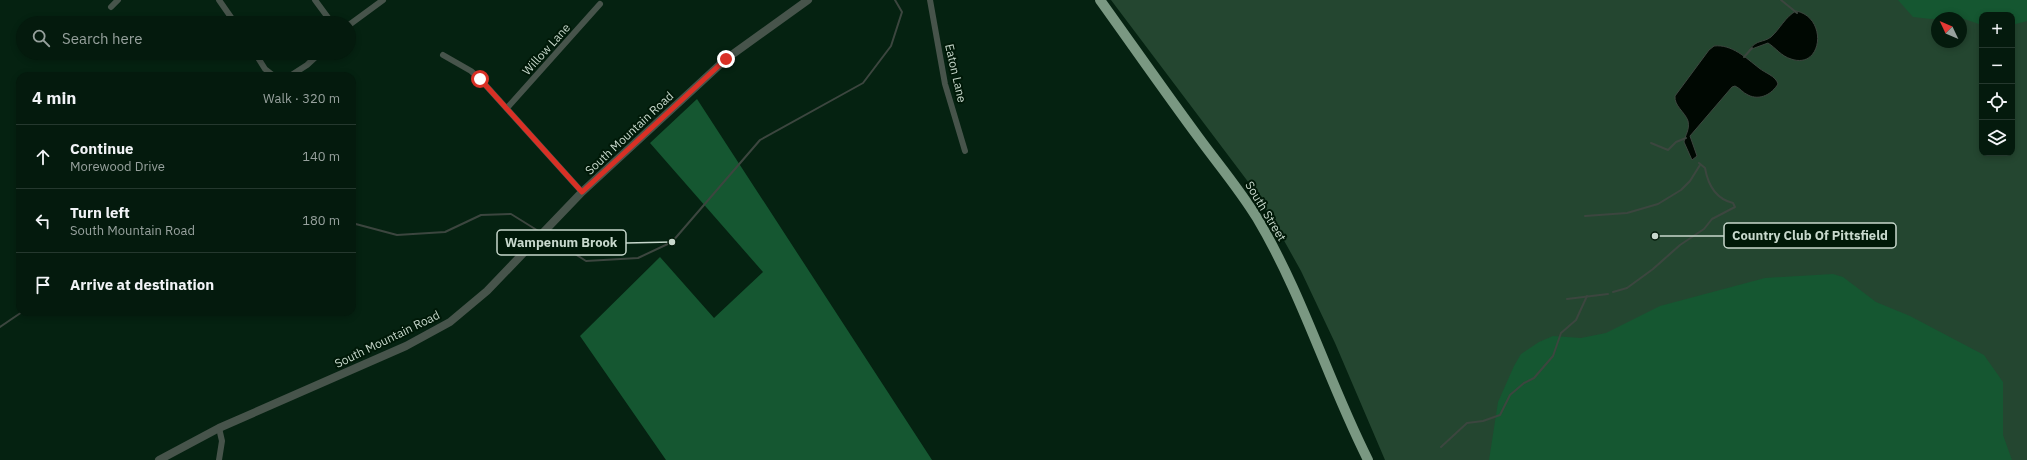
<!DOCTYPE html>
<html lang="en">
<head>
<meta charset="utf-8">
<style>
  body { margin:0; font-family:"IBM Plex Sans",sans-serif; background:#0d2316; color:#f1f3f6 }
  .controls { position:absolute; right:12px; top:12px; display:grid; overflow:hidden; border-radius:8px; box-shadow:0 2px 6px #0003 }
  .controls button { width:36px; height:36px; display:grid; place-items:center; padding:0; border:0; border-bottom:1px solid #25382e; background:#041a0d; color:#f1f3f6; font:20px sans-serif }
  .compass { position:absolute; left:1931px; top:12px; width:36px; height:36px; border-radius:50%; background:#041a0d; box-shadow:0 2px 6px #0003; rotate:314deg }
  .stop { position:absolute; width:12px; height:12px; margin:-9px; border:3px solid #d93025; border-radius:50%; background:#fff }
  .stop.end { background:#d93025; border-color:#fff; box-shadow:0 1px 4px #0008 }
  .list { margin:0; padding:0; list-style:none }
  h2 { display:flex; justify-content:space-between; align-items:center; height:52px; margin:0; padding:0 16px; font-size:17px }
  h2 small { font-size:13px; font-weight:400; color:#97a19d }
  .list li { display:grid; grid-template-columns:26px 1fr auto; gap:12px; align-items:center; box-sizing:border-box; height:64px; padding:0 16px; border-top:1px solid #25382e }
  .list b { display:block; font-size:15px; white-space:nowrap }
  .list p { margin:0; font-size:13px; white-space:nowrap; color:#97a19d }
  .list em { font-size:13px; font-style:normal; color:#97a19d }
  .icon { flex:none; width:22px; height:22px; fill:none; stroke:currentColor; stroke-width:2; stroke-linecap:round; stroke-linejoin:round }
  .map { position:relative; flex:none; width:2027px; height:460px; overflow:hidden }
  .search { position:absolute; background:#041a0d; box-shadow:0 2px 6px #0003; left:16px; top:16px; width:340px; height:44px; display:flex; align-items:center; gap:10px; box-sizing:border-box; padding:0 14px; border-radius:22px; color:#97a19d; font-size:15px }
  .panel { position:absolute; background:#041a0d; box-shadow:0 2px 6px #0003; left:16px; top:72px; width:340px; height:244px; border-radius:12px }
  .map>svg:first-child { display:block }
  .green { fill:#244630; fill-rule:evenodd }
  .forest { fill:#155731 }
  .water { fill:#000802; stroke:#3c463f }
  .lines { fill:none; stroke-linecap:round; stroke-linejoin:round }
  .stream { stroke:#3c463f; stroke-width:2 }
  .minor { stroke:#47544b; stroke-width:6 }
  .tertiary { stroke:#47544b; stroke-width:8 }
  .trunk { stroke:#7a9882; stroke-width:10 }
  .route { stroke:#d93025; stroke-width:5 }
  .labels { text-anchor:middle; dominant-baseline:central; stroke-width:4; stroke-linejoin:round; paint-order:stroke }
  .street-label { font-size:12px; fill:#c7d8cc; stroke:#001908 }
  .leader { fill:none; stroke:#c7d8cc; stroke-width:1.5 }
  .callout-dot { fill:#c7d8cc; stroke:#001908; stroke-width:1.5 }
  .callout { fill:#001908; stroke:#c7d8cc; stroke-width:1.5 }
  .callout-label { font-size:13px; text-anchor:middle; font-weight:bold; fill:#c7d8cc }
</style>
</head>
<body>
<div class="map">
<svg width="2027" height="460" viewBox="0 0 2027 460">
  <rect width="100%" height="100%" fill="#052211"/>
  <!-- green -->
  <path class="green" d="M1111,0H2027V460H1385L1335,343L1301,271L1277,228L1252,187ZM1982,15H2012V153H1982ZM1937,18H1961V42H1937Z"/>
  <!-- forest -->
  <g class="forest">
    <polygon points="1898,0 2027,0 2027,21 2012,25 2012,15 1982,15 1982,25 1961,18 1931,19 1913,17"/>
    <polygon points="697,99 932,460 666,460 580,336 660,257 714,318 763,272 650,143"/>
    <polygon points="1833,274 1843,277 1876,302 1910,316 1984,355 2003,382 2003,435 2012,460 1489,460 1498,402 1514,366 1521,354 1539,342 1553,336 1581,338 1606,333 1660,306 1765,278"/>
  </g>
  <!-- water -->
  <g class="water">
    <path d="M1796,11C1828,17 1823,70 1791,59C1781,56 1776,48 1768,43L1749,50C1757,39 1763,43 1771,37C1780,29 1785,17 1796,11Z"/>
    <path d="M1714,46C1732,44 1746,58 1759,68C1765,73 1776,76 1778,84C1772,94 1760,101 1748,95C1743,93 1740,88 1735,86L1732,87L1690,136L1697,156L1692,160L1684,142C1685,135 1690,130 1688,121C1685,112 1674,106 1675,96L1709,50Z"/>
  </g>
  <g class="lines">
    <!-- stream -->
    <g class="stream">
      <polyline points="1781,0 1797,13"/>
      <polyline points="1744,57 1752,48"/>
      <polyline points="1651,143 1668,150 1676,142 1686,138"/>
      <polyline points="1585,216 1627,213 1658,204 1681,190 1690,181 1700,165"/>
      <polyline points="352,223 397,235 445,232 481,215 511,214 540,232"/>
      <polyline points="544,234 586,261 638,258 672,242 760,140 863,83 891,46 902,12 895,0"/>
      <path d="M1613,292L1627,288L1653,269L1680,245L1704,229L1712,219L1735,207L1733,203C1716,199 1708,185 1705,168L1699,163"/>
      <polyline points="1567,299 1608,294"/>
      <polyline points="0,327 22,312"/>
      <polyline points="1441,447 1467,423 1483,421 1500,415 1510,395 1524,383 1534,378 1553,356 1561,333 1576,320 1587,296"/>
    </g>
    <!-- minor -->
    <g class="minor">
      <polyline points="219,0 235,23"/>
      <polyline points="315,0 332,23"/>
      <polyline points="930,0 945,84 965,151"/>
      <polyline points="111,7 118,0"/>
      <polyline points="349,25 383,0"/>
      <polyline points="255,53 265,69 274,76"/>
      <polyline points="443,55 471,71 480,79 582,192"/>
      <polyline points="290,76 307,65 320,53"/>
      <polyline points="507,108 600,4"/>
      <polyline points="219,428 222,441 219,460"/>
    </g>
    <!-- tertiary -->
    <polyline class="tertiary" points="159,460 219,428 406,346 450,322 487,291 582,192 726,59 808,0"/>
    <!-- trunk -->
    <path class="trunk" d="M1100,0C1133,46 1165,92 1199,138C1218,164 1240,190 1257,218C1303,295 1328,381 1368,460"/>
  </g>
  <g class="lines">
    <!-- route -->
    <polyline class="route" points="480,79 582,192 726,59"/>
  </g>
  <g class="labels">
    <!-- street labels -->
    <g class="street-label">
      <text transform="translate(546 49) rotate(-48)">Willow Lane</text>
      <text transform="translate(956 73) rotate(77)">Eaton Lane</text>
      <text transform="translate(629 133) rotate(-43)">South Mountain Road</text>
      <text transform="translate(1266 211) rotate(59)">South Street</text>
      <text transform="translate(387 339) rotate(-26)">South Mountain Road</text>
    </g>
  </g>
  <!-- callouts -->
  <path class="leader" d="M1655 236L1724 236M672 242L626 243"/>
  <g class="callout-dot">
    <circle cx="1655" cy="236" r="4"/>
    <circle cx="672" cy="242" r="4"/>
  </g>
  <g class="callout">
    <rect x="1724" y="223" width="172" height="25" rx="4"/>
    <rect x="497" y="230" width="129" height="25" rx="4"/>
  </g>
  <g class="callout-label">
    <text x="1810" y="240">Country Club Of Pittsfield</text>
    <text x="561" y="247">Wampenum Brook</text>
  </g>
</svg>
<div class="controls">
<button>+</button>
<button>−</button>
<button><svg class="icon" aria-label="locate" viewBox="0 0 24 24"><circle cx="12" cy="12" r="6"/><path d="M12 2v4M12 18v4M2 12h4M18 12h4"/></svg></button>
<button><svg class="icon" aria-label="layers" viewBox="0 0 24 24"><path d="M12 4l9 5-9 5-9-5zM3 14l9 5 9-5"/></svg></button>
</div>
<svg class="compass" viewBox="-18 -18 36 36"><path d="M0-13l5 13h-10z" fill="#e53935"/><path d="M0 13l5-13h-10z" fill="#97a19d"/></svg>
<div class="stop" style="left:480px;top:79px"></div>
<div class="stop end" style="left:726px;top:59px"></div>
<div class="search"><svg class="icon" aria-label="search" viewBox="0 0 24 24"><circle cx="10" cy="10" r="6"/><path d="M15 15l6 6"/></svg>Search here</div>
<section class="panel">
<h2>4 min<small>Walk · 320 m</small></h2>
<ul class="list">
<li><svg class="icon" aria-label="ahead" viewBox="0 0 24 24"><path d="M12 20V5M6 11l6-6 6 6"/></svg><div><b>Continue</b><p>Morewood Drive</p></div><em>140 m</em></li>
<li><svg class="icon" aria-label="left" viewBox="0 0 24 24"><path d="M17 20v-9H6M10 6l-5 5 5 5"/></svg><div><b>Turn left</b><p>South Mountain Road</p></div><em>180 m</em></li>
<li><svg class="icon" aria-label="arrive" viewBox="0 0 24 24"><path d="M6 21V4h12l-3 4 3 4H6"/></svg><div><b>Arrive at destination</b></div></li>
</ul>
</section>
</div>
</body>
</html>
